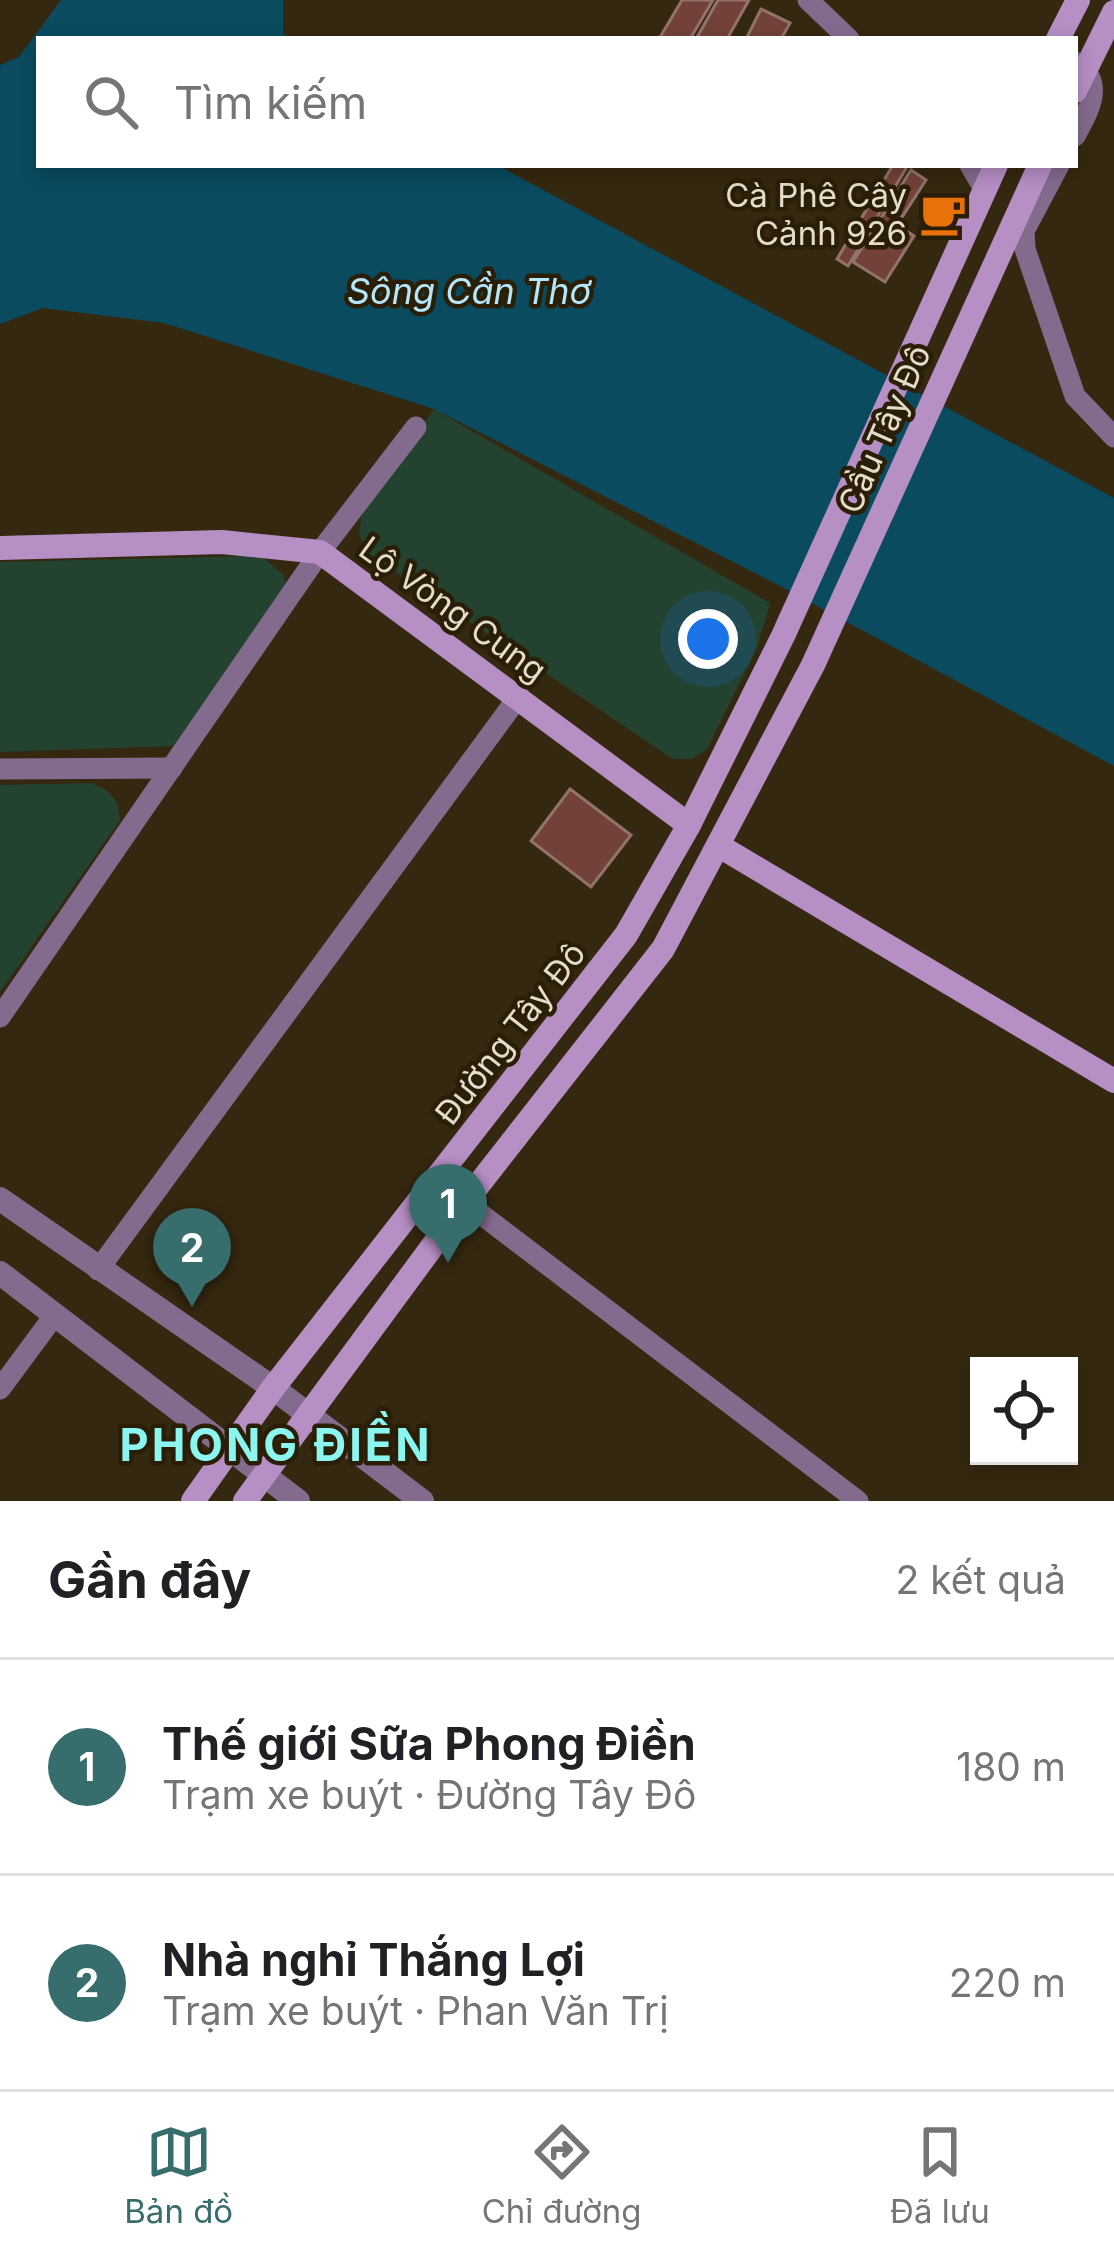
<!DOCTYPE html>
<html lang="vi">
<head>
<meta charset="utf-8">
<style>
  body { margin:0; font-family:Inter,sans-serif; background:#f6f6f6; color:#202124 }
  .controls { position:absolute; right:36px; bottom:36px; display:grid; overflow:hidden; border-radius:0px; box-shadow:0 6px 18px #0003 }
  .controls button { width:108px; height:108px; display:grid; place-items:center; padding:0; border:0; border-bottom:3px solid #e0e0e0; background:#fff; color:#202124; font:60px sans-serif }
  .you { position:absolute; left:708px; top:639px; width:42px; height:42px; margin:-30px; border:9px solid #fff; border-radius:50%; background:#1a73e8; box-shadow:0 0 0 18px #1a73e833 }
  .badge { display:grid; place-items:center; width:78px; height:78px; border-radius:50%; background:#376e6d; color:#fff; font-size:39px; font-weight:700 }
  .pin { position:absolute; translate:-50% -99px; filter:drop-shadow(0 3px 6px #0008) }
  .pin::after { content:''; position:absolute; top:63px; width:42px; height:36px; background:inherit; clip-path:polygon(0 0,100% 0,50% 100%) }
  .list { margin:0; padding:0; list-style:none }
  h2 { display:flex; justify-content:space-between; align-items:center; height:156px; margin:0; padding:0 48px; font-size:51px }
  h2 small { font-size:39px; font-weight:400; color:#757577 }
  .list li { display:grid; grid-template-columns:78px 1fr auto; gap:36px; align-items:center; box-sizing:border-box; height:216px; padding:0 48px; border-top:3px solid #e0e0e0 }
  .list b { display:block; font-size:45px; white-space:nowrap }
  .list p { margin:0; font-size:39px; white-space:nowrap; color:#757577 }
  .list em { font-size:39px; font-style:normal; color:#757577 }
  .icon { flex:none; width:66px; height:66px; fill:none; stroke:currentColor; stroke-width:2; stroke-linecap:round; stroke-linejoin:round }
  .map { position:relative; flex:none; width:1114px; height:1501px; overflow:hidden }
  .search { position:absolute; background:#fff; box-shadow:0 6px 18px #0003; left:36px; right:36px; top:36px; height:132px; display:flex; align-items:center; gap:30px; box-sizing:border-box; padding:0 42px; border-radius:0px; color:#757577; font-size:45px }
  .sheet { height:588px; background:#fff }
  nav { display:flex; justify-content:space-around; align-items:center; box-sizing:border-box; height:168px; border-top:3px solid #e0e0e0; background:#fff; font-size:33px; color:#757577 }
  nav a { display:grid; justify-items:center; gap:6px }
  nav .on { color:#376e6d }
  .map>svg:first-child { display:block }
  .green { fill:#23422f }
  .water { fill:#0a4b5f }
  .building { fill:#72423a; stroke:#93726c; stroke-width:3 }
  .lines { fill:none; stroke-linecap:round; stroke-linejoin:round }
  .minor { stroke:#836b8d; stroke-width:21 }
  .tertiary { stroke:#836b8d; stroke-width:24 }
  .secondary { stroke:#b68fc5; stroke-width:24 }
  .labels { text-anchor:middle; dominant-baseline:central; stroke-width:9; stroke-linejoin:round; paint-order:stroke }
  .poi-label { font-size:33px; fill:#e4dccd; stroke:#2b1e06; text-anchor:end }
  .street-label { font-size:33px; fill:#e4dccd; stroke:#2b1e06 }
  .water-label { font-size:36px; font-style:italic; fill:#b4e6fb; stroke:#2b1e06 }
  .district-label { font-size:45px; font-weight:bold; letter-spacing:3px; fill:#8bf6f0; stroke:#2b1e06 }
</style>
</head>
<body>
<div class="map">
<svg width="1114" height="1501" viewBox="0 0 1114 1501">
  <rect width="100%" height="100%" fill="#352810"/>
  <!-- green -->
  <g class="green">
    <polygon points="434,409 770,603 757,648 707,749 692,759 673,759 369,554 359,534 361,517"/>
    <polygon points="261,556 283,574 287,588 174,746 0,752 0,562"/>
    <path d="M90,783C111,790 118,798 120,820L0,992V785Z"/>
  </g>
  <!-- water -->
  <polygon class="water" points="61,0 283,0 283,34 291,39 39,39 39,165 497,165 1114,498 1114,766 784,588 434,409 164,323 43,308 0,324 0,65 19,57"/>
  <!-- building -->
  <g class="building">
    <polygon points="682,0 713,0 690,39 659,39"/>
    <polygon points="718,0 749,0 727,39 696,39"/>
    <polygon points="761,9 790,23 781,39 746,39"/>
    <polygon points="893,165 908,165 848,266 837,259"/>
    <polygon points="911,170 926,180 897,225 914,236 885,282 853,262"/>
    <polygon points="570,789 631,835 591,887 531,841"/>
  </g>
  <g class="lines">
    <!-- minor -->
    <g class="minor">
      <polyline points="808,0 849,39"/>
      <path d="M1075,62C1106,82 1089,110 1075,136"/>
      <polyline points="970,165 984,189"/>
      <polyline points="1059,165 1024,231 1025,249 1075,396 1114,437"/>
      <polyline points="0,769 172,768"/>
      <polyline points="0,1017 320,552 416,427"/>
      <polyline points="465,1202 858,1501"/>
      <polyline points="98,1270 519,696"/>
      <polyline points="0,1389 54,1316"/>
    </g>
    <!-- tertiary -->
    <g class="tertiary">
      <polyline points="0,1199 273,1388 422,1501"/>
      <polyline points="0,1273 298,1501"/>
    </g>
    <!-- secondary -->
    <g class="secondary">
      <polyline points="1058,39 1078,0"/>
      <polyline points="1075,91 1114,12"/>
      <polyline points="0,548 222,542 320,552 689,825"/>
      <polyline points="721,847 1114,1081"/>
      <polyline points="193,1501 273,1388 626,935 689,825 783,636 996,165"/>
      <polyline points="245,1501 465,1202 663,949 813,665 1040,165"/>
    </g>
  </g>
  <!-- icons -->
  <defs>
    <g id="cafe-bare" transform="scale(3.6)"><path d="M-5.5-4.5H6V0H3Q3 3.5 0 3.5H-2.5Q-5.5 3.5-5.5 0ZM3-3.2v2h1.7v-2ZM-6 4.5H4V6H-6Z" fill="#e8710a" stroke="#2b1e06" stroke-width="2.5" paint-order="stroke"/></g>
  </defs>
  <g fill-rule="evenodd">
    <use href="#cafe-bare" x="943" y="214"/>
  </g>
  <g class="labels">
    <!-- poi labels -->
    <g class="poi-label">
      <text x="907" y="195">Cà Phê Cây<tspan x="907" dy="38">Cảnh 926</tspan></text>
    </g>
    <!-- street labels -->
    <g class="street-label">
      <text transform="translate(884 429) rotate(-66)">Cầu Tây Đô</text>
      <text transform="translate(453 609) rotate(36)">Lộ Vòng Cung</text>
      <text transform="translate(510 1033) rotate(-52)">Đường Tây Đô</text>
    </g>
    <!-- water labels -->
    <g class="water-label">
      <text x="469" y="291">Sông Cần Thơ</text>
    </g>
    <!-- district labels -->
    <g class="district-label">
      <text x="276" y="1444">PHONG ĐIỀN</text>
    </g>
  </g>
</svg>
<div class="controls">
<button><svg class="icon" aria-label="locate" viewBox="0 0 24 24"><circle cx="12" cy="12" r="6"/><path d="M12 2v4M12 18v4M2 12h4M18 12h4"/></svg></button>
</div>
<div class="you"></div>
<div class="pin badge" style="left:448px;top:1263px">1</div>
<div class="pin badge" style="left:192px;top:1307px">2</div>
<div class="search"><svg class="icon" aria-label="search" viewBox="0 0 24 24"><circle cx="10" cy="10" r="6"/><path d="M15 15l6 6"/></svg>Tìm kiếm</div>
</div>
<section class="sheet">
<h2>Gần đây<small>2 kết quả</small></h2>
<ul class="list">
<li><span class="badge">1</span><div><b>Thế giới Sữa Phong Điền</b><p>Trạm xe buýt · Đường Tây Đô</p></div><em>180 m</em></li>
<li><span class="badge">2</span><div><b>Nhà nghỉ Thắng Lợi</b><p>Trạm xe buýt · Phan Văn Trị</p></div><em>220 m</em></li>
</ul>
</section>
<nav>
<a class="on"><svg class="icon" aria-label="map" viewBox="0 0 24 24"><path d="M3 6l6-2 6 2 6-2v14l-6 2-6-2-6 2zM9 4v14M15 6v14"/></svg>Bản đồ</a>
<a><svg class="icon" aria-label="directions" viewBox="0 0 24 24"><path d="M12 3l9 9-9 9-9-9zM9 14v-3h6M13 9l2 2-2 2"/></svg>Chỉ đường</a>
<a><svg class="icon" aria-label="saved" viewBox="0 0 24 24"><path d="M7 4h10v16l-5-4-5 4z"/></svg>Đã lưu</a>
</nav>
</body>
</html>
